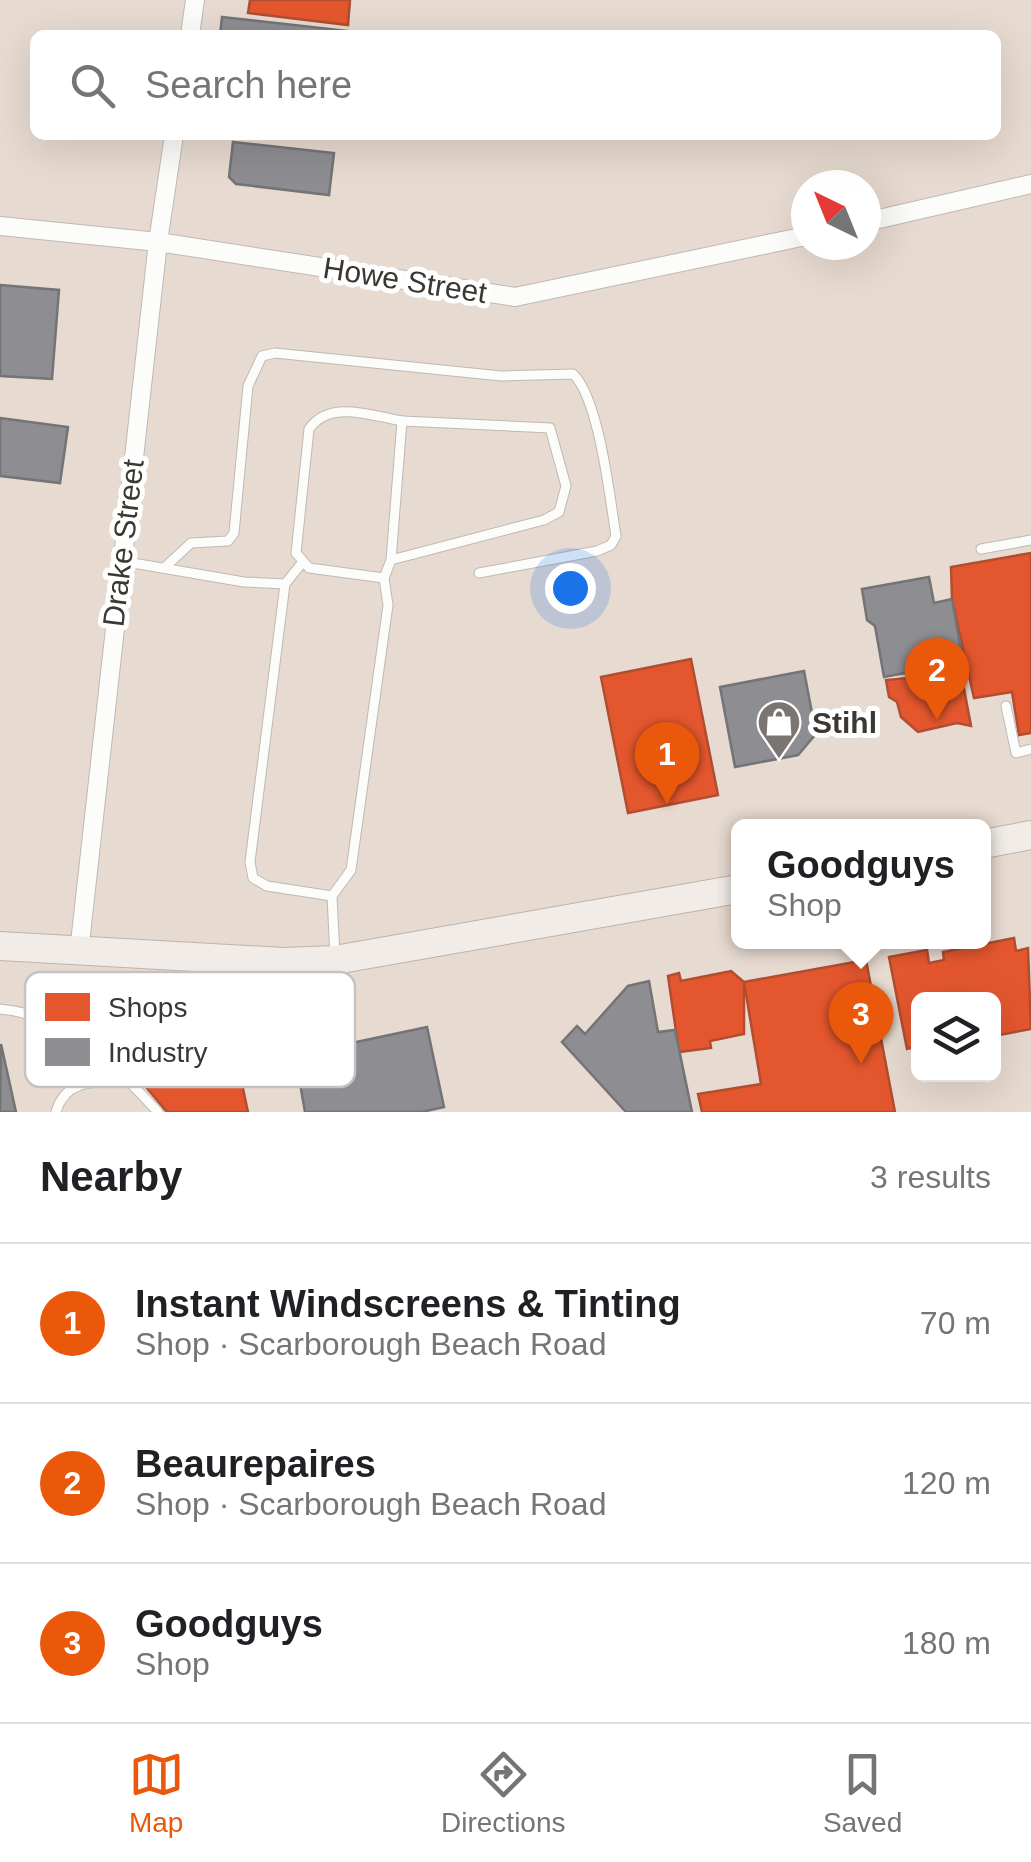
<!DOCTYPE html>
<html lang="en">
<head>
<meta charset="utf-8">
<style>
  body { margin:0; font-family:Arial,sans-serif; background:#f6f6f6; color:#202124 }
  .controls { position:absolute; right:30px; bottom:30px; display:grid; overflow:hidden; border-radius:15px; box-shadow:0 10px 40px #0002 }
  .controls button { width:90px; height:90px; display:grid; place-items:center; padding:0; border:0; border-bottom:2px solid #e0e0e0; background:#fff; color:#202124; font:50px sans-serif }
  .compass { position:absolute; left:791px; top:170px; width:90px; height:90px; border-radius:50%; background:#fff; box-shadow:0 10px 40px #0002; rotate:317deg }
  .you { position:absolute; left:570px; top:588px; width:35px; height:35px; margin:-25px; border:8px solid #fff; border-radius:50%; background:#1a73e8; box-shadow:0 0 0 15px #1a73e833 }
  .badge { display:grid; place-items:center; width:65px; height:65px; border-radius:50%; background:#ea580c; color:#fff; font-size:32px; font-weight:700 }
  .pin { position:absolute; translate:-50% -82px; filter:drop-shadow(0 2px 5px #0008) }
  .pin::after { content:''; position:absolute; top:52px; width:35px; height:30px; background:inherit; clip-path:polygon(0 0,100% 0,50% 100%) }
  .popup { position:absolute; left:731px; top:819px; width:260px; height:130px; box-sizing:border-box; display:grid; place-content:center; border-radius:15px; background:#fff; filter:drop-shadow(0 2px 8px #0005); font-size:32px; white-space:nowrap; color:#757577 }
  .popup b { font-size:38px; color:#202124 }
  .popup::after { content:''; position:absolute; left:50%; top:100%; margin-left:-20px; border:20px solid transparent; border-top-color:#fff }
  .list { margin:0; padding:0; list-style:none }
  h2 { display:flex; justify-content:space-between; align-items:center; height:130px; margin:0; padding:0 40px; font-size:42px }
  h2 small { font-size:32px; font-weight:400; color:#757577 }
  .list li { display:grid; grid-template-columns:65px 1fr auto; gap:30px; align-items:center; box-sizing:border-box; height:160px; padding:0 40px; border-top:2px solid #e0e0e0 }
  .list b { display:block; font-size:38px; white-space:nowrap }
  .list p { margin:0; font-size:32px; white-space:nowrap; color:#757577 }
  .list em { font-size:32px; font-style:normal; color:#757577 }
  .icon { flex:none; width:55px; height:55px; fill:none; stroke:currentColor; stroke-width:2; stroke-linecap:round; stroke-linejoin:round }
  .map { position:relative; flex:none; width:1031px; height:1112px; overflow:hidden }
  .search { position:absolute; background:#fff; box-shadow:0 10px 40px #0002; left:30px; right:30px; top:30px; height:110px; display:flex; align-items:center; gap:25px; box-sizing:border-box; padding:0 35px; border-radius:15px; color:#757577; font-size:38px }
  .sheet { height:610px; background:#fff }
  nav { display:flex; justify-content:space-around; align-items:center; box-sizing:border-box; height:140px; border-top:2px solid #e0e0e0; background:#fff; font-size:28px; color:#757577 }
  nav a { display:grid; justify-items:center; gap:5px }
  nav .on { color:#ea580c }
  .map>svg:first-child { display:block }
  .built { fill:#e7dad0; fill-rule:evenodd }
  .shops { fill:#e4572e; stroke:#b14d30; stroke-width:2.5 }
  .industry { fill:#8d8d92; stroke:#747376; stroke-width:2.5 }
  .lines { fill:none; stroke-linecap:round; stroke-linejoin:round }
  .service-casing { stroke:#beb9b5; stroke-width:11 }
  .minor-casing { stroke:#beb9b5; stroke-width:20 }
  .primary-casing { stroke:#beb3aa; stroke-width:30 }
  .service { stroke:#fcfcfb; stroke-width:9 }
  .minor { stroke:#fcfcfb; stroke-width:18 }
  .primary { stroke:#f1ece8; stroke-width:28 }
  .labels { text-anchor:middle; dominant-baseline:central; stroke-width:10; stroke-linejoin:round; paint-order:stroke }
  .street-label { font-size:30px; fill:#3b3733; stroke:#fff }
  .poi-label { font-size:30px; font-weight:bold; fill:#3b3733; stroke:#fff; text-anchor:start }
  .key { fill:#fff; stroke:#c4c3c2; stroke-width:2.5 }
  .key-label { font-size:28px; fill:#3b3733 }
</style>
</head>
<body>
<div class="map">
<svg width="1031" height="1112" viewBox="0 0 1031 1112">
  <rect width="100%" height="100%" fill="#eee8e3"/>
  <!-- built -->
  <path class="built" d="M0,0H1031V1112H0ZM35,35H996V135H35ZM806,185H866V245H806ZM738,826H984V942H738ZM918,999H994V1074H918Z"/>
  <!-- shops -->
  <g class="shops">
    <polygon points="250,0 350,0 348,25 248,13"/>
    <polygon points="1031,553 1031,733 1019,735 1012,692 974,698 952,599 951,567"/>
    <polygon points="691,659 718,795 628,813 601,677"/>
    <polygon points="961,673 971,726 957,723 918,732 901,717 897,702 889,697 886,680"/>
    <polygon points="1014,938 1016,951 1028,948 1031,1029 994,1036 994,999 918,999 918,1046 907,1049 889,957 927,950 929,963 944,960 943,952"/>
    <polygon points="866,960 895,1112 702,1112 698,1094 761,1084 744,982"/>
    <polygon points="731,971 744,982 744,1034 710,1041 711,1048 679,1052 668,976 679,973 681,981"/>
    <polygon points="77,1005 118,1008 122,1018 202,1022 234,1011 266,1013 279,1076 242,1084 248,1112 167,1112"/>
  </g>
  <!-- industry -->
  <g class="industry">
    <polygon points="222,17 348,31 347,35 220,35"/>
    <polygon points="233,142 334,153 329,195 236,184 229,177"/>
    <polygon points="0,285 59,290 52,379 0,376"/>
    <polygon points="0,418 68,427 60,483 0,476"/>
    <polygon points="929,577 934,603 952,599 963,662 884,677 875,626 867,620 862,589"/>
    <polygon points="804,671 816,734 798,755 735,767 720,687"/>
    <polygon points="649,981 658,1032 675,1030 692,1112 626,1112 562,1042 577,1026 585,1034 628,986"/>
    <polygon points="427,1027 444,1107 422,1112 305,1112 295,1055"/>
    <polygon points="1,1044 16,1112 0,1112"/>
  </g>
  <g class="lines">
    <!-- service casing -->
    <g class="service-casing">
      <g id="service">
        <polyline points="981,549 1031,540"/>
        <polyline points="121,561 244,582 285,584 302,563"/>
        <path d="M164,568L191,543L228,541L234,533L248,386L262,356L275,353L501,376L573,374C599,398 610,499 616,536L611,545L597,551L479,573"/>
        <path d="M384,578L309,568L296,553L309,429C330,399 372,416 402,421"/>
        <polyline points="285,584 250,862 253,878 267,886 332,896"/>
        <polyline points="1006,706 1016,753 1031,749"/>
        <polyline points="335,957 332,896 351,870 388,605 384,578 391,560 402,421 550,428 566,486 559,512 544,520 391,560"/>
        <path d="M0,1009C76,1017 108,1060 158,1112"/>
        <path d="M56,1112C66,1077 97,1083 128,1081"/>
      </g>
    </g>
    <!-- minor casing -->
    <g class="minor-casing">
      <g id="minor">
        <polyline points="190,35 195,0"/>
        <polyline points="866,222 1031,184"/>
        <polyline points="0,226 158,242 515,297 806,236"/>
        <polyline points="79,952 158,242 174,135"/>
      </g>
    </g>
    <!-- primary casing -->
    <g class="primary-casing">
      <g id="primary">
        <polyline points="984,844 1031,835"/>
        <polyline points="0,946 284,962 335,960 738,889"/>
      </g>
    </g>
    <!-- service -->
    <use href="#service" class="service"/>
    <!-- minor -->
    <use href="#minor" class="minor"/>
    <!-- primary -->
    <use href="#primary" class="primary"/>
  </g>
  <!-- icons -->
  <defs>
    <g id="shop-pin" transform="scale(2.25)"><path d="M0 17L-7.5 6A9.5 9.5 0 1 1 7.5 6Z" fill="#7a7571" stroke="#fff"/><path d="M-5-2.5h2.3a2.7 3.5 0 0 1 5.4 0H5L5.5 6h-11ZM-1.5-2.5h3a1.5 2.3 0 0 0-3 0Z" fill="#fff"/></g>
  </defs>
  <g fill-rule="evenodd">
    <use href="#shop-pin" x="779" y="722"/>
  </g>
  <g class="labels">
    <!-- street labels -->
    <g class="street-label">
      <text transform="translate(405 280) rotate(9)">Howe Street</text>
      <text transform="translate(123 543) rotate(-83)">Drake Street</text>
    </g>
    <!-- poi labels -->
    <g class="poi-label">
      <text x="812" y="722">Stihl</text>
    </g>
  </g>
  <!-- legend -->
  <rect x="25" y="972" width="330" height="115" rx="15" class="key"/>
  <rect x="45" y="993" width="45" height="28" fill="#e4572e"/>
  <rect x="45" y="1038" width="45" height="28" fill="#8d8d92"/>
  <g class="key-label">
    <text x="108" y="1017">Shops</text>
    <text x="108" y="1062">Industry</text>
  </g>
</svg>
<div class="controls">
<button><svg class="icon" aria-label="layers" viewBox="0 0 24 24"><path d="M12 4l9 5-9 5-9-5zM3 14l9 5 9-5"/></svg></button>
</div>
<svg class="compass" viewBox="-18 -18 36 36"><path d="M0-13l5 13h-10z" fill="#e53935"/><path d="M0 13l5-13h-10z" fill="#757577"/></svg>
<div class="you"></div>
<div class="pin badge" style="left:667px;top:804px">1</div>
<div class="pin badge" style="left:937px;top:720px">2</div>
<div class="pin badge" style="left:861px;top:1064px">3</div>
<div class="popup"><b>Goodguys</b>Shop</div>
<div class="search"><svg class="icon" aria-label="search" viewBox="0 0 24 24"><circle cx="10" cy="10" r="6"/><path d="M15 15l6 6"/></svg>Search here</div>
</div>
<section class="sheet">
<h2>Nearby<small>3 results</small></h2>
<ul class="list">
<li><span class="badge">1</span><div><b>Instant Windscreens &amp; Tinting</b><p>Shop · Scarborough Beach Road</p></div><em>70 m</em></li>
<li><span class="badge">2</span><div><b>Beaurepaires</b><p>Shop · Scarborough Beach Road</p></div><em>120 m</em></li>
<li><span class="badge">3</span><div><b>Goodguys</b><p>Shop</p></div><em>180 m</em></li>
</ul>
</section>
<nav>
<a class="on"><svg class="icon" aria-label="map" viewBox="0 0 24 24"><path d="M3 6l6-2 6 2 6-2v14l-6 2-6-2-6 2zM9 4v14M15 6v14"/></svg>Map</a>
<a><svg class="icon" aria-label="directions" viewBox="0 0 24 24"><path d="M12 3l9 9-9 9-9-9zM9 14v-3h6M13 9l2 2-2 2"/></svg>Directions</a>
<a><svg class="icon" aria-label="saved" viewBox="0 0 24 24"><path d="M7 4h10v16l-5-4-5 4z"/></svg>Saved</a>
</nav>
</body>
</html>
